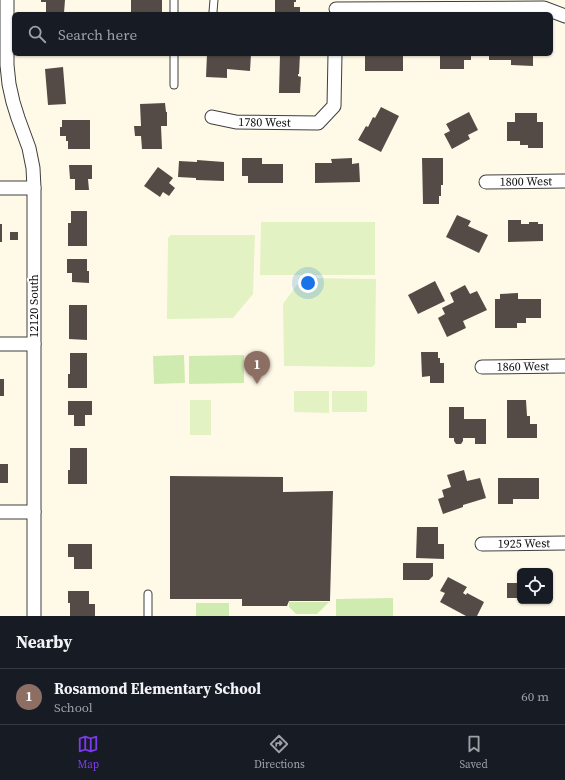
<!DOCTYPE html>
<html lang="en">
<head>
<meta charset="utf-8">
<style>
  body { margin:0; font-family:"Source Serif 4",serif; background:#242831; color:#f1f3f6 }
  .controls { position:absolute; right:12px; bottom:12px; display:grid; overflow:hidden; border-radius:6px; box-shadow:0 1px 3px #0004 }
  .controls button { width:36px; height:36px; display:grid; place-items:center; padding:0; border:0; border-bottom:1px solid #363941; background:#171b24; color:#f1f3f6; font:20px sans-serif }
  .you { position:absolute; left:308px; top:283px; width:14px; height:14px; margin:-10px; border:3px solid #fff; border-radius:50%; background:#1a73e8; box-shadow:0 0 0 6px #1a73e833 }
  .badge { display:grid; place-items:center; width:26px; height:26px; border-radius:50%; background:#7c3aed; color:#fff; font-size:13px; font-weight:700 }
  .pin { position:absolute; translate:-50% -33px; filter:drop-shadow(0 1px 2px #0008) }
  .pin::after { content:''; position:absolute; top:21px; width:14px; height:12px; background:inherit; clip-path:polygon(0 0,100% 0,50% 100%) }
  .list { margin:0; padding:0; list-style:none }
  h2 { display:flex; justify-content:space-between; align-items:center; height:52px; margin:0; padding:0 16px; font-size:17px }
  h2 small { font-size:13px; font-weight:400; color:#9ea1a6 }
  .list li { display:grid; grid-template-columns:26px 1fr auto; gap:12px; align-items:center; box-sizing:border-box; height:56px; padding:0 16px; border-top:1px solid #363941 }
  .list b { display:block; font-size:15px; white-space:nowrap }
  .list p { margin:0; font-size:13px; white-space:nowrap; color:#9ea1a6 }
  .list em { font-size:13px; font-style:normal; color:#9ea1a6 }
  .icon { flex:none; width:22px; height:22px; fill:none; stroke:currentColor; stroke-width:2; stroke-linecap:round; stroke-linejoin:round }
  .map { position:relative; flex:none; width:565px; height:616px; overflow:hidden }
  .search { position:absolute; background:#171b24; box-shadow:0 1px 3px #0004; left:12px; right:12px; top:12px; height:44px; display:flex; align-items:center; gap:10px; box-sizing:border-box; padding:0 14px; border-radius:6px; color:#9ea1a6; font-size:15px }
  .sheet { height:108px; background:#171b24 }
  nav { display:flex; justify-content:space-around; align-items:center; box-sizing:border-box; height:56px; border-top:1px solid #363941; background:#171b24; font-size:11px; color:#9ea1a6 }
  nav a { display:grid; justify-items:center; gap:2px }
  nav .on { color:#7c3aed }
  .map>svg:first-child { display:block }
  .green { fill:#cfebb0 }
  .pitch { fill:#e2f2c2 }
  .building { fill:#544b46 }
  .lines { fill:none; stroke-linecap:round; stroke-linejoin:round }
  .lane-casing { stroke:#3e3e3e; stroke-width:9 }
  .street-casing { stroke:#3e3e3e; stroke-width:15 }
  .lane { stroke:#fff; stroke-width:7 }
  .street { stroke:#fff; stroke-width:13 }
  .labels { text-anchor:middle; dominant-baseline:central; stroke-width:4; stroke-linejoin:round; paint-order:stroke }
  .street-label { font-size:12px; fill:#0b0b0b; stroke:#fff }
</style>
</head>
<body>
<div class="map">
<svg width="565" height="616" viewBox="0 0 565 616">
  <rect width="100%" height="100%" fill="#fffae8"/>
  <!-- green -->
  <g class="green">
    <polygon points="184,355 185,383 154,384 153,356"/>
    <polygon points="244,355 244,383 189,384 189,356"/>
    <polygon points="393,598 393,616 336,616 336,599"/>
    <polygon points="289,602 329,602 317,614 296,614 289,607"/>
    <rect x="196" y="603" width="33" height="13"/>
  </g>
  <!-- pitch -->
  <g class="pitch">
    <polygon points="261,222 375,222 375,275 260,275"/>
    <polygon points="171,235 255,235 253,294 233,318 167,319 168,238"/>
    <polygon points="302,278 376,279 375,364 372,367 284,366 283,304"/>
    <polygon points="294,391 329,391 329,413 294,412"/>
    <rect x="332" y="391" width="35" height="21"/>
    <rect x="190" y="400" width="21" height="35"/>
  </g>
  <!-- building -->
  <g class="building">
    <polygon points="41,0 65,0 64,13 46,13 46,2 41,2"/>
    <rect x="131" y="0" width="31" height="14"/>
    <polygon points="275,0 296,0 296,2 294,2 294,7 300,7 300,14 275,14"/>
    <polygon points="207,54 251,54 250,71 227,69 227,78 206,77"/>
    <polygon points="280,54 300,54 299,74 298,74 298,76 301,77 300,93 279,93"/>
    <rect x="365" y="54" width="38" height="17"/>
    <polygon points="440,54 471,54 471,60 464,60 464,69 440,69"/>
    <polygon points="489,54 533,54 533,66 511,65 511,60 489,60"/>
    <polygon points="63,67 66,104 48,105 45,69"/>
    <polygon points="165,103 166,112 167,112 167,126 161,126 162,149 142,149 141,136 135,136 134,126 141,126 140,104"/>
    <polygon points="381,107 399,116 381,152 358,140 366,126 368,127 373,117 375,118"/>
    <polygon points="469,112 478,130 468,135 470,139 452,149 444,134 450,131 446,124"/>
    <polygon points="515,113 537,113 537,122 543,122 543,148 528,148 528,145 520,145 520,141 507,141 507,122 515,122"/>
    <polygon points="62,120 90,120 90,149 68,149 68,141 66,141 66,136 60,136 60,127 62,127"/>
    <polygon points="242,158 262,158 262,164 283,164 283,183 248,183 248,176 242,176"/>
    <polygon points="352,158 352,164 359,163 360,182 315,183 315,163 332,163 331,159"/>
    <polygon points="422,158 443,158 443,185 441,185 441,196 439,196 439,204 423,204"/>
    <polygon points="197,160 224,162 224,181 196,180 196,178 178,177 179,161 197,162"/>
    <polygon points="69,165 92,165 92,179 88,179 89,190 75,190 75,179 70,179"/>
    <polygon points="158,167 173,178 169,183 175,188 169,196 163,192 160,197 144,186"/>
    <polygon points="71,211 87,211 87,246 68,246 68,223 71,223"/>
    <polygon points="457,215 471,221 468,226 488,235 479,253 446,237"/>
    <polygon points="508,220 521,220 521,224 529,224 529,222 538,222 538,224 543,224 543,241 508,242"/>
    <rect x="0" y="224" width="2" height="18"/>
    <rect x="10" y="232" width="8" height="8"/>
    <polygon points="67,259 87,259 87,271 89,271 89,283 72,282 72,273 67,273"/>
    <polygon points="435,281 445,301 418,314 408,295"/>
    <polygon points="465,285 470,294 477,291 487,310 463,321 466,328 447,337 438,318 445,314 442,308 454,302 450,293"/>
    <polygon points="518,293 518,299 541,299 541,318 526,318 526,323 517,323 517,328 495,328 495,299 500,299 500,294"/>
    <polygon points="69,305 87,305 87,340 69,339"/>
    <polygon points="421,352 438,352 438,358 440,358 440,363 444,363 444,383 430,383 430,376 422,377"/>
    <polygon points="70,353 87,353 87,388 68,388 68,374 70,374"/>
    <rect x="0" y="379" width="4" height="17"/>
    <polygon points="507,400 526,400 527,416 530,416 530,424 537,424 537,438 507,438"/>
    <polygon points="68,401 92,401 92,415 85,415 85,426 74,426 74,415 68,415"/>
    <polygon points="449,407 464,407 464,419 486,419 486,444 475,444 475,438 463,438 463,441 461,444 456,444 454,441 454,438 449,438"/>
    <polygon points="70,448 87,448 87,484 68,484 68,470 70,470"/>
    <rect x="0" y="464" width="8" height="19"/>
    <polygon points="464,470 467,481 480,478 486,498 463,505 463,507 443,514 438,499 444,497 442,490 451,487 447,475"/>
    <polygon points="170,476 283,477 283,492 333,491 330,601 289,601 287,606 242,606 242,599 170,599"/>
    <polygon points="498,478 539,478 539,499 513,499 513,504 498,504"/>
    <polygon points="417,527 438,527 438,544 444,544 444,559 416,558"/>
    <polygon points="68,544 92,544 92,569 74,569 74,557 68,557"/>
    <polygon points="403,563 433,563 433,576 429,580 403,580"/>
    <polygon points="448,577 467,587 463,593 466,595 467,593 484,602 477,616 466,616 440,602 445,593 440,591"/>
    <rect x="507" y="583" width="13" height="15"/>
    <polygon points="68,591 89,591 89,604 95,604 95,616 70,616 70,603 68,603"/>
  </g>
  <g class="lines">
    <!-- lane casing -->
    <g class="lane-casing">
      <g id="lane">
        <polyline points="213,12 214,0"/>
        <polyline points="174,14 174,0"/>
        <polyline points="174,85 174,54"/>
        <polyline points="148,616 148,594"/>
      </g>
    </g>
    <!-- street casing -->
    <g class="street-casing">
      <g id="street">
        <polyline points="7,0 7,65 9,84 13,102 18,118 29,148 33,168 34,188 34,616"/>
        <polyline points="336,9 544,8 565,16"/>
        <path id="s1" d="M212,117L236,122L318,123L334,106L335,54"/>
        <path id="s2" d="M486,182L565,181"/>
        <polyline points="0,188 34,188"/>
        <polyline points="0,344 34,344"/>
        <path id="s3" d="M482,367L565,366"/>
        <polyline points="0,512 34,512"/>
        <path id="s4" d="M482,544L565,543"/>
      </g>
    </g>
    <!-- lane -->
    <use href="#lane" class="lane"/>
    <!-- street -->
    <use href="#street" class="street"/>
  </g>
  <g class="labels">
    <!-- street labels -->
    <g class="street-label">
      <text stroke="none"><textPath href="#s1" startOffset="53">1780 West</textPath></text>
      <text stroke="none"><textPath href="#s2" startOffset="40">1800 West</textPath></text>
      <text transform="translate(34 306) rotate(-90)">12120 South</text>
      <text stroke="none"><textPath href="#s3" startOffset="41">1860 West</textPath></text>
      <text stroke="none"><textPath href="#s4" startOffset="42">1925 West</textPath></text>
    </g>
  </g>
</svg>
<div class="controls">
<button><svg class="icon" aria-label="locate" viewBox="0 0 24 24"><circle cx="12" cy="12" r="6"/><path d="M12 2v4M12 18v4M2 12h4M18 12h4"/></svg></button>
</div>
<div class="you"></div>
<div class="pin badge" style="left:257px;top:384px;background:#8d6e63">1</div>
<div class="search"><svg class="icon" aria-label="search" viewBox="0 0 24 24"><circle cx="10" cy="10" r="6"/><path d="M15 15l6 6"/></svg>Search here</div>
</div>
<section class="sheet">
<h2>Nearby<small></small></h2>
<ul class="list">
<li><span class="badge" style="background:#8d6e63">1</span><div><b>Rosamond Elementary School</b><p>School</p></div><em>60 m</em></li>
</ul>
</section>
<nav>
<a class="on"><svg class="icon" aria-label="map" viewBox="0 0 24 24"><path d="M3 6l6-2 6 2 6-2v14l-6 2-6-2-6 2zM9 4v14M15 6v14"/></svg>Map</a>
<a><svg class="icon" aria-label="directions" viewBox="0 0 24 24"><path d="M12 3l9 9-9 9-9-9zM9 14v-3h6M13 9l2 2-2 2"/></svg>Directions</a>
<a><svg class="icon" aria-label="saved" viewBox="0 0 24 24"><path d="M7 4h10v16l-5-4-5 4z"/></svg>Saved</a>
</nav>
</body>
</html>
